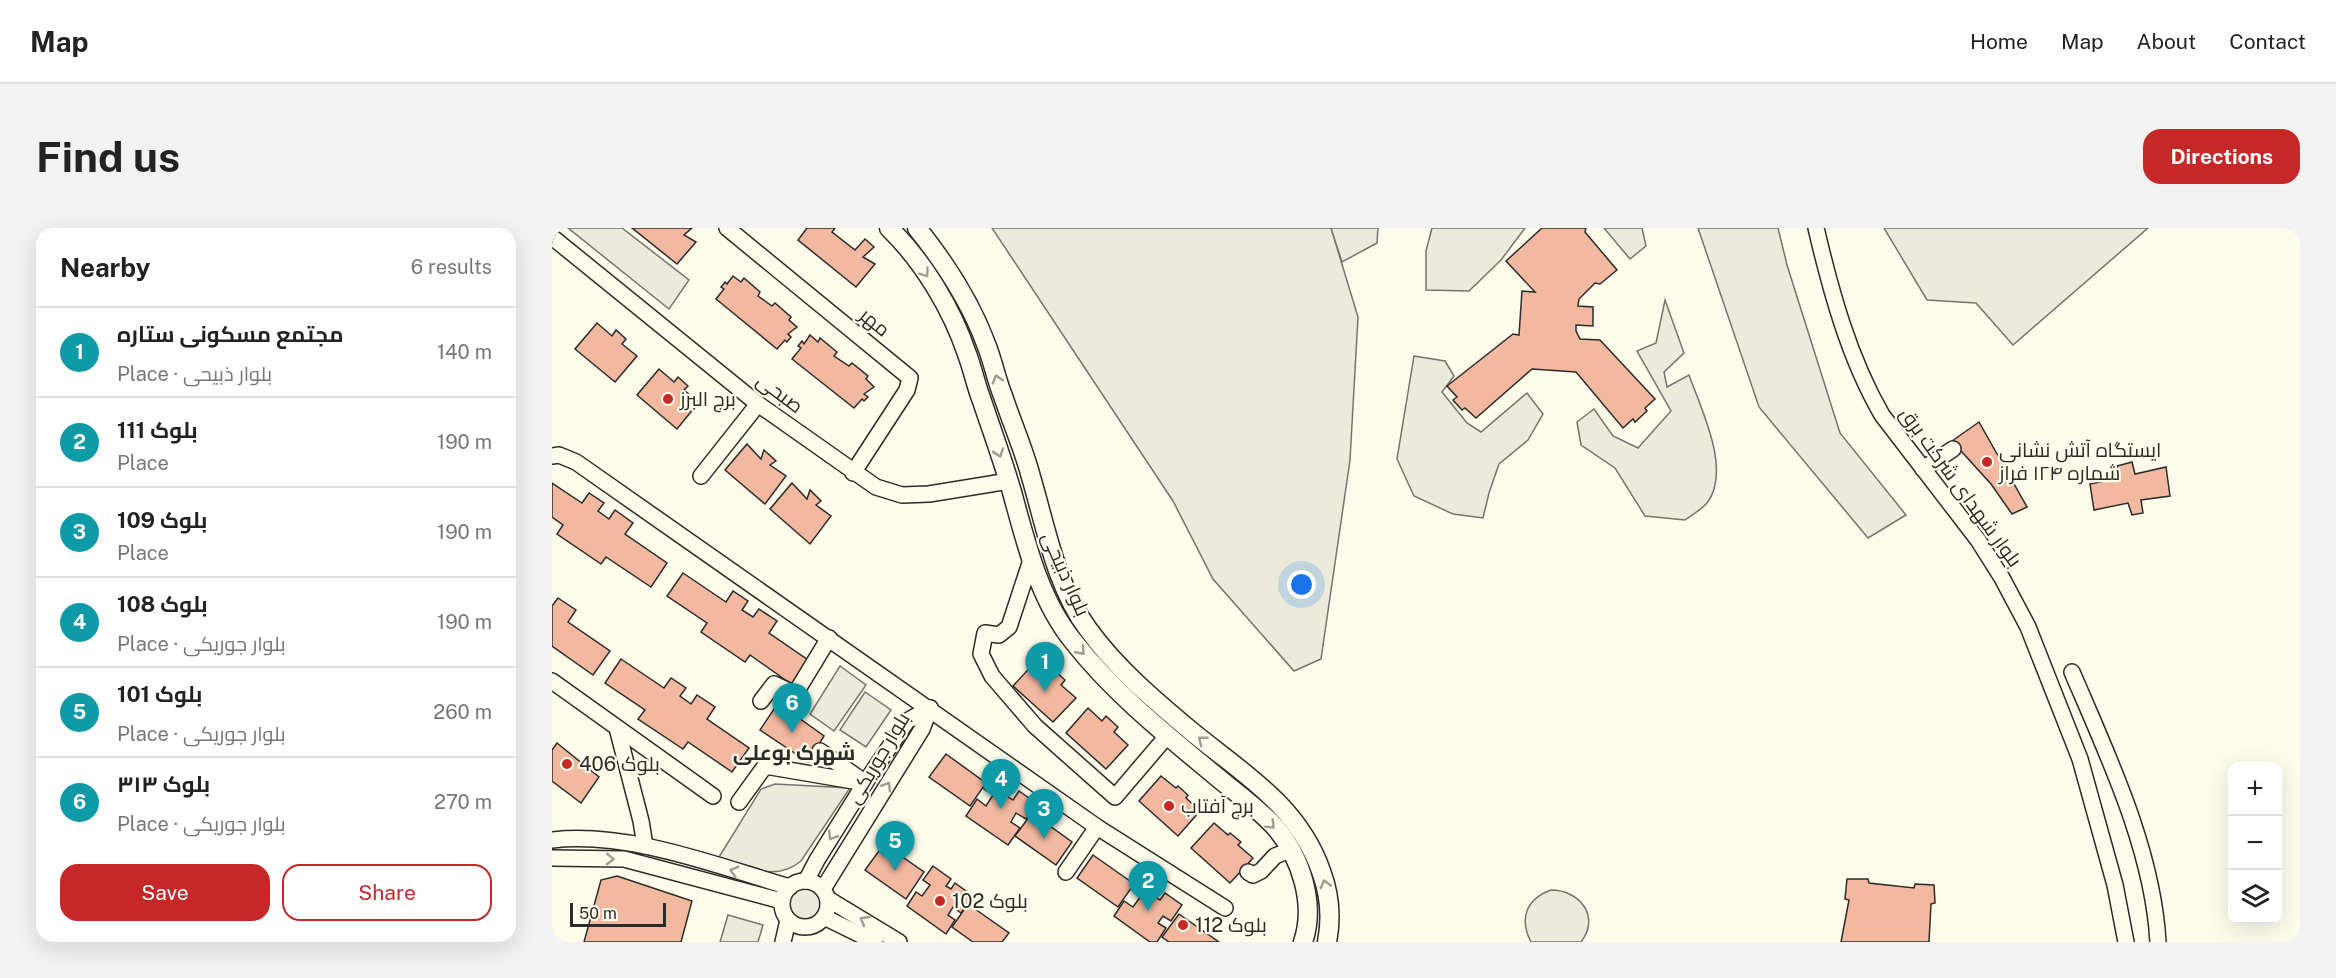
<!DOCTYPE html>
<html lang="en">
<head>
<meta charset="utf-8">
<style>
  body { margin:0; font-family:"Public Sans",Cairo,sans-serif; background:#f2f2f2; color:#222 }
  .controls { position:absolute; right:18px; bottom:18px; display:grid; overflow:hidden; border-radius:12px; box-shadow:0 6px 24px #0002 }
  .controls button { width:54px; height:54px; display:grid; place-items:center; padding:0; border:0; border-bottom:2px solid #e0e0e0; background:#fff; color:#222; font:30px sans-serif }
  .scale { position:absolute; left:18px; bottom:15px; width:96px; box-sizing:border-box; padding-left:6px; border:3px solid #2b2b2b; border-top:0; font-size:16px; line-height:21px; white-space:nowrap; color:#2b2b2b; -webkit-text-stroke:4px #fdfbea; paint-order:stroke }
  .you { position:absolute; left:750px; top:357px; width:21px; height:21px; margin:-15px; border:4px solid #fff; border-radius:50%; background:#1a73e8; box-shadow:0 0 0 9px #1a73e833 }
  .badge { display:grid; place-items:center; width:39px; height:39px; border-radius:50%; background:#c62828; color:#fff; font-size:20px; font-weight:700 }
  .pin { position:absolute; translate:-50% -50px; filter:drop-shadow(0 2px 3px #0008) }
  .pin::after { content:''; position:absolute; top:32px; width:21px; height:18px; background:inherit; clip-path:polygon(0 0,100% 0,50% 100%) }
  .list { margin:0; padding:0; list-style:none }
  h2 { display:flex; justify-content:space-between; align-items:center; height:78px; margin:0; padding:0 24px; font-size:26px }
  h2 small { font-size:20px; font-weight:400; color:#767676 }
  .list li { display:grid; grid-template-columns:39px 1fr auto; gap:18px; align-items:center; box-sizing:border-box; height:90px; padding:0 24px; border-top:2px solid #e0e0e0 }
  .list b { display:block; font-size:22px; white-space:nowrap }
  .list p { margin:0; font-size:20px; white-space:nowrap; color:#767676 }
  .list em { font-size:20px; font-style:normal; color:#767676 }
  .actions { display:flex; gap:12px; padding:18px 24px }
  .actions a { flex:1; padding:14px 0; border:2px solid #c62828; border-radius:18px; text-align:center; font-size:21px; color:#c62828 }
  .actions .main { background:#c62828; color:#fff }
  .icon { flex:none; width:33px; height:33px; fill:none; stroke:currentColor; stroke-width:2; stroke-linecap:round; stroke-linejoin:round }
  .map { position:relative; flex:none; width:1748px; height:714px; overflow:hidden; border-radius:18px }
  header { display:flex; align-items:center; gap:36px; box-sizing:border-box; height:84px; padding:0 30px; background:#fff; border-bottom:2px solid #e0e0e0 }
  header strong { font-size:28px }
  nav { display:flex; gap:33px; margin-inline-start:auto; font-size:21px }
  .intro { display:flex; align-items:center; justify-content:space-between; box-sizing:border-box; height:144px; padding:0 36px }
  h1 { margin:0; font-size:42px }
  .button { padding:15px 27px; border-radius:18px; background:#c62828; color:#fff; font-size:21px; font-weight:700 }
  main { display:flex; gap:36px; padding:0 36px }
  aside { flex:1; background:#fff; border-radius:18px; box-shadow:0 6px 24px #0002 }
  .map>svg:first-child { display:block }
  .green { fill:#ecebdb; stroke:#74746e; stroke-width:1.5 }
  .parking { fill:#eceadb; stroke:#74746e; stroke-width:1.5 }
  .building { fill:#f2b8a0; stroke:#2b2b2b; stroke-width:1.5 }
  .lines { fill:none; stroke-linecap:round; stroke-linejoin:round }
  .minor-casing { stroke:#2b2b2b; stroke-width:18 }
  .major-casing { stroke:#2b2b2b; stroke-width:21 }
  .minor { stroke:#fdfbea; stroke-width:15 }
  .major { stroke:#fdfbea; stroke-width:18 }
  .oneway { stroke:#9e9d94 }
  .poi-dot { fill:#c62828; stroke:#fdfbea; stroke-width:2 }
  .labels { text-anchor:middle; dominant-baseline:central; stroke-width:4.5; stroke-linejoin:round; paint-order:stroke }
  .street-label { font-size:20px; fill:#2b2b2b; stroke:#fdfbea }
  .poi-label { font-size:20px; fill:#2b2b2b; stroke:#fdfbea; text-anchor:start }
  .neighbourhood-label { font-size:21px; font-weight:bold; fill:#2b2b2b; stroke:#fdfbea }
</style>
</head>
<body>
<header>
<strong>Map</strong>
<nav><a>Home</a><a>Map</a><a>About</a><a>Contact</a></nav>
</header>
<div class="intro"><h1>Find us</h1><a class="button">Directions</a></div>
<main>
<aside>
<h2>Nearby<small>6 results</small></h2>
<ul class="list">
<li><span class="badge" style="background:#0f9aa8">1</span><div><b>مجتمع مسکونی ستاره</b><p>Place · بلوار ذبیحی</p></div><em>140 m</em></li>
<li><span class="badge" style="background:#0f9aa8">2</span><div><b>بلوک 111</b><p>Place</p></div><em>190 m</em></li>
<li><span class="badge" style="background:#0f9aa8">3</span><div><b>بلوک 109</b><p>Place</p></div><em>190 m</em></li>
<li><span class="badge" style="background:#0f9aa8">4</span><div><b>بلوک 108</b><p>Place · بلوار جوریکی</p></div><em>190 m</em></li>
<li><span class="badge" style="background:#0f9aa8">5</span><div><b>بلوک 101</b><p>Place · بلوار جوریکی</p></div><em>260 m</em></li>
<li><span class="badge" style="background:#0f9aa8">6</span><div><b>بلوک ۳۱۳</b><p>Place · بلوار جوریکی</p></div><em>270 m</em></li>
</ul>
<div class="actions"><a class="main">Save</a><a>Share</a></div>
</aside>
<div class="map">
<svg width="1748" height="714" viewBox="0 0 1748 714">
  <rect width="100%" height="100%" fill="#fdfbea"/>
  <!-- green -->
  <g class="green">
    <polygon points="16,0 70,0 137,52 117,81"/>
    <polygon points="440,0 779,0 806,89 798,232 769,431 742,443 661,351 621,273"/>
    <polygon points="880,0 973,0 949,32 917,63 874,62 874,23"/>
    <polygon points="1052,0 1090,0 1094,18 1078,31"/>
    <polygon points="1146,0 1226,0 1235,37 1288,205 1354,287 1316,310 1207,179"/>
    <polygon points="1332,0 1596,0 1461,117 1424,75 1375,72"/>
    <path d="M1113,72L1132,125L1112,144L1115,159L1137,147C1149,181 1180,242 1155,275C1150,281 1140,287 1133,292L1093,288L1063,240L1029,217L1025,194L1042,181L1061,208L1086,220L1119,183L1085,123L1104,115Z"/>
    <polygon points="862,128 893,133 902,148 890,164 915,195 929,204 975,165 991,186 976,212 947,236 937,265 931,290 901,286 862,268 845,231"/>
    <polygon points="288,438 314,457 282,503 258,486"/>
    <polygon points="313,464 339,482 314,519 288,502"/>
    <path d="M223,556L298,560L249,633C222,655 196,638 167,629L209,561Z"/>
    <circle cx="254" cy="676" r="18"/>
    <path d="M999,662C1027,662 1049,688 1029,714H979C967,691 974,671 999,662Z"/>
  </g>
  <!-- parking -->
  <g class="parking">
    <polygon points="779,0 826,0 825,15 790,34"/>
    <polygon points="176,687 211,697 206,714 168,714"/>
  </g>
  <!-- building -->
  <g class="building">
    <polygon points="80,0 140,0 132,7 144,14 125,36"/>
    <polygon points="255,0 283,0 280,4 303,22 313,11 322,19 311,29 323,36 304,59 246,12"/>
    <polygon points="990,0 1034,0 1033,4 1065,42 1048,56 1043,55 1027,71 1026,78 1041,79 1041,98 1024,97 1024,103 1028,111 1048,112 1103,171 1093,180 1095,183 1083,194 1081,191 1071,200 1024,144 980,141 924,190 913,180 910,182 901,172 905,169 895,158 961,106 967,107 970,63 983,64 954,33"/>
    <polygon points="181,48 189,54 192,50 208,64 206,68 220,78 223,75 239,89 237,92 245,99 236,106 239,109 235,114 233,112 225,121 164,71 172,61 169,59 173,54 175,56"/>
    <polygon points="45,95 60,108 64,102 74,111 70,116 85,128 63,154 23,121"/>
    <polygon points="258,107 266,114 268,110 285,124 282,128 297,138 300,135 316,148 314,151 322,159 312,166 316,169 312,173 310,171 302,180 240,131 249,120 246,118 250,113 252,116"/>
    <polygon points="107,141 122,154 126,149 136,158 132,162 147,174 125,201 85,167"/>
    <polygon points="1427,194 1475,279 1460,286 1439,256 1400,213"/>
    <polygon points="195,216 209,231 212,222 224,233 218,237 234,248 213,276 173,242"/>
    <polygon points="1580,234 1583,246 1614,239 1618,268 1589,272 1591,285 1580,287 1576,275 1542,282 1538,256 1568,250 1565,238"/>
    <polygon points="0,255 30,275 37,265 52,275 46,283 57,291 63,282 81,295 73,306 115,335 99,359 54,329 49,336 5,306 11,297 0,289"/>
    <polygon points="240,255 255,271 258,262 269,273 264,277 279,288 258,316 218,281"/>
    <polygon points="131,345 174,374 181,363 196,373 190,382 201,389 207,381 225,393 217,405 259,434 242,458 198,427 193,434 149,404 155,395 115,368"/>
    <polygon points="6,370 24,382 16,394 58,423 41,447 0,418 0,378"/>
    <polygon points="69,431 112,460 119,450 134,460 128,468 139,476 145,467 163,479 155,491 197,520 180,544 136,514 131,521 86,491 93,482 53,455"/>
    <polygon points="484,433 498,445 501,441 513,452 509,457 524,470 501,494 461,458"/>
    <polygon points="226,475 272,508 256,534 208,502"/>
    <polygon points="536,480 550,493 554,488 566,499 562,504 576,517 554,541 514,505"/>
    <polygon points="5,515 47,549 29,575 0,553 0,522"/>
    <polygon points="394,526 434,555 418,578 377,549"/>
    <polygon points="442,546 459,557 452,566 461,572 467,563 484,575 474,591 464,585 459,594 468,600 456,617 414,588 425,571 434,578 441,567 432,561"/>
    <polygon points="609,548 624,560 626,558 636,567 634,570 648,583 626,608 587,573"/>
    <polygon points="480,585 520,614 504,637 463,608"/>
    <polygon points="662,595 676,607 678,605 689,614 686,617 701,630 678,655 639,620"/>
    <polygon points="332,616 372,644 354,671 313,642"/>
    <polygon points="541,627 582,656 566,679 525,650"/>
    <polygon points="381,638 399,651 394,658 399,661 403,655 421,668 409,685 401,679 396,687 403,692 394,706 355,678 364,664 370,668 378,657 371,652"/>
    <polygon points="65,648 140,673 129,714 32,714 49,652"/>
    <polygon points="589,649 606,660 601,667 608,672 613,665 630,677 619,693 611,688 606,695 614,700 605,714 598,714 562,688 572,673 581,679 589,668 580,662"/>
    <polygon points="1295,651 1316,651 1317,655 1362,660 1363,656 1382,657 1383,675 1379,676 1377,714 1289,714 1297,672 1293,671"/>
    <polygon points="416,676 457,705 450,714 421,714 400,699"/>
    <polygon points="627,686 667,714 617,714 610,709"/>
  </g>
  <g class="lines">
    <!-- minor casing -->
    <g class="minor-casing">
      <g id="minor">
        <polyline points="175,0 358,150 355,162 301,245"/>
        <path d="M1264,0C1279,64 1297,130 1330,187L1426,312L1450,350L1476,399L1528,531L1563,657L1574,714"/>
        <polyline points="0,9 206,176 324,259 350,267 377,266 457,253"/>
        <polyline points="0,228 7,227 24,234 545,599 673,680"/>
        <polyline points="1371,241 1401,221"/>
        <polyline points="149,248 206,176"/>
        <polyline points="479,332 457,399 447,407 433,405 429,426 440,448 483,498 563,569 615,508"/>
        <path d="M1520,444C1556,528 1601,622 1606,714"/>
        <polyline points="0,453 161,568"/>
        <polyline points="209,473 222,456 243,466 277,410"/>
        <polyline points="65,500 89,593 93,618"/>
        <polyline points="268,523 308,551"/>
        <polyline points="187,574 213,538 313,555"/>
        <path d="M0,612C77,603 165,638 238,659"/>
        <polyline points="0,630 72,631 230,673"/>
        <polyline points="514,644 545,599"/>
        <polyline points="696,644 701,647 709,643 723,628 738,622"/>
        <polyline points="254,653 265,632 313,555 355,493 378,480"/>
        <circle cx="253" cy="676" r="23"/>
        <polyline points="271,661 370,501 378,480"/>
        <polyline points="276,671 347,714"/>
        <polyline points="272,689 323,714"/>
        <polyline points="231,714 236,692"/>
      </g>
    </g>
    <!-- major casing -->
    <g class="major-casing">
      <g id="major">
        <path d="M337,0C371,33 400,81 415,126C421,142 424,158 430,173C440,203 451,233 460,264C474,315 487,371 521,413C560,463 611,504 659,544C680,562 705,579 724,600C749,630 764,676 751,714"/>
        <path d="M365,0C394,36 418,73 434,116C441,133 444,151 451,168C460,195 472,222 479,249C494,300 504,358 536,401C564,440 602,472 639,503C690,545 746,577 769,643C778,667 780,689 775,714"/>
      </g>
    </g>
    <!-- minor -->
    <use href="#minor" class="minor"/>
    <!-- major -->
    <use href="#major" class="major"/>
  </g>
  <!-- one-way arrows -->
  <defs><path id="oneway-chevron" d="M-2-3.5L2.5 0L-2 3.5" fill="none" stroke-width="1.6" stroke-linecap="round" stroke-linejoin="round" transform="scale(1.5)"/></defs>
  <g class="oneway">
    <use href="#oneway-chevron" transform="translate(373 45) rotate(54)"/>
    <use href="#oneway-chevron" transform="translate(445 151) rotate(-107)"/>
    <use href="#oneway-chevron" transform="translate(447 225) rotate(71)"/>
    <use href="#oneway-chevron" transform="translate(529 423) rotate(48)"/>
    <use href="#oneway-chevron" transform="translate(650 512) rotate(-142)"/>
    <use href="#oneway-chevron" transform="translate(335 558) rotate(-58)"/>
    <use href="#oneway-chevron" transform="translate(719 597) rotate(45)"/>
    <use href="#oneway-chevron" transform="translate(280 608) rotate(122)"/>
    <use href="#oneway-chevron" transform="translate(58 631) rotate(1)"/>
    <use href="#oneway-chevron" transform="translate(182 643) rotate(-164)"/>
    <use href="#oneway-chevron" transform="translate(773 656) rotate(-105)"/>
    <use href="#oneway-chevron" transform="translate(312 692) rotate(-150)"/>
  </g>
  <!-- markers -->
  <g class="poi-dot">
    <circle cx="116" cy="171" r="6"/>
    <circle cx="1435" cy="234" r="6"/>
    <circle cx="15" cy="536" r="6"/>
    <circle cx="617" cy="578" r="6"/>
    <circle cx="388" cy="673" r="6"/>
    <circle cx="631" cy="697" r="6"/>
  </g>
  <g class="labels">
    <!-- street labels -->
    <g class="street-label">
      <text transform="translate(323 94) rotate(39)">مهر</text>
      <text transform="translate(228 165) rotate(37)">صبحی</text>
      <text transform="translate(1409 259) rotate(54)">بلوار شهدای شرکت برق</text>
      <text transform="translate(514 346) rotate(66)">بلوار ذبیحی</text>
      <text transform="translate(326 530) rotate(-59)">بلوار جوریکی</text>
    </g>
    <!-- poi labels -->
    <g class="poi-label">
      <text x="128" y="171">برج البرز</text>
      <text x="1447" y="222">ایستگاه آتش نشانی<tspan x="1447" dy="23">شماره ۱۲۴ فراز</tspan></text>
      <text x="27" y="536">بلوک 406</text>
      <text x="629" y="578">برج آفتاب</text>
      <text x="400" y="673">بلوک 102</text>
      <text x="643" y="697">بلوک 112</text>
    </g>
    <!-- neighbourhood labels -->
    <g class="neighbourhood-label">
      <text x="242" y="524">شهرک بوعلی</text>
    </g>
  </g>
</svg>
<div class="controls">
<button>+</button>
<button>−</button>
<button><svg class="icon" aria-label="layers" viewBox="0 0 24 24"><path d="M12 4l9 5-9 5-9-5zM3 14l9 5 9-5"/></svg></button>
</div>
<div class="scale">50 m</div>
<div class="you"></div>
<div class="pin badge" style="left:493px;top:464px;background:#0f9aa8">1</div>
<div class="pin badge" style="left:596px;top:683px;background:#0f9aa8">2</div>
<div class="pin badge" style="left:492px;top:611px;background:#0f9aa8">3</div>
<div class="pin badge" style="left:449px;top:581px;background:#0f9aa8">4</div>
<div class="pin badge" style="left:343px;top:643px;background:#0f9aa8">5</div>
<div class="pin badge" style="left:240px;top:505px;background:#0f9aa8">6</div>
</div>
</main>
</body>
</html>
